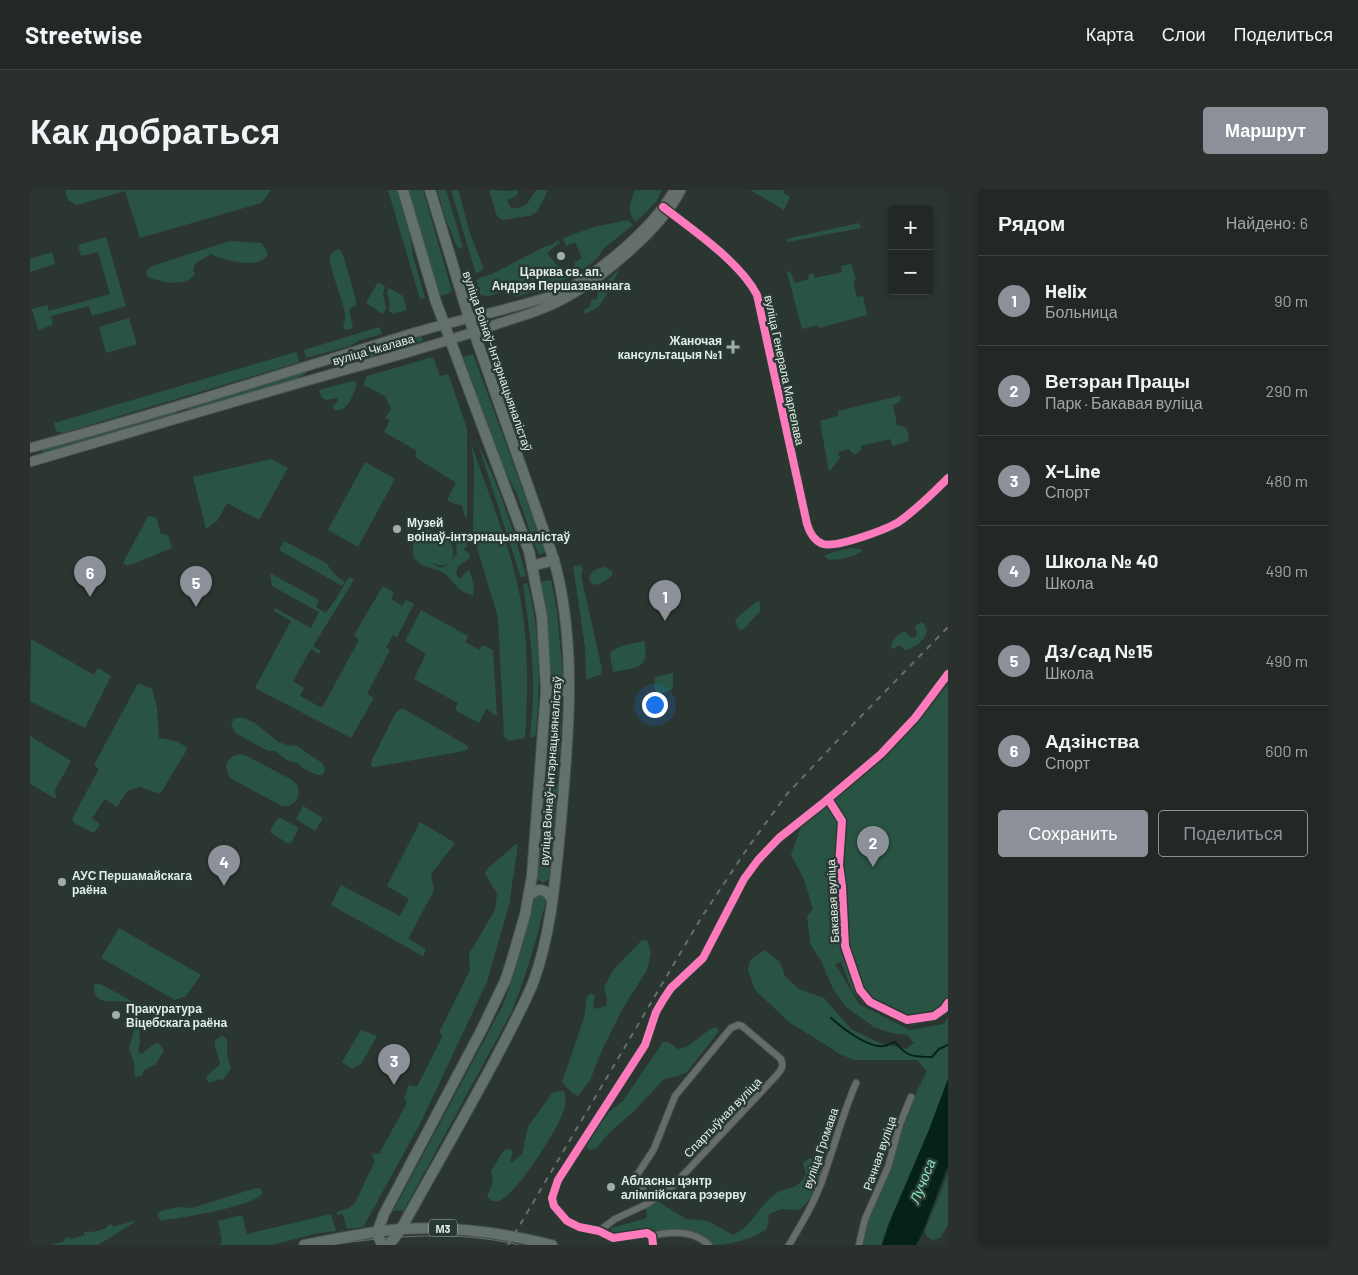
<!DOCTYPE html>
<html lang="ru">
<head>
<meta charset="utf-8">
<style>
  body { margin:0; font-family:Barlow,sans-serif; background:#29302d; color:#f1f3f6 }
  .controls { position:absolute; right:15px; top:15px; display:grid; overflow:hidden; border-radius:5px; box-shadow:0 2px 8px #0003 }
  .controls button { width:45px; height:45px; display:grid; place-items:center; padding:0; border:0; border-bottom:1px solid #3e4442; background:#212825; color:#f1f3f6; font:25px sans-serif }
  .you { position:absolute; left:624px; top:514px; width:18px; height:18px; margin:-12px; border:4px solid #fff; border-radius:50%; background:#1a73e8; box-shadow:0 0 0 8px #1a73e833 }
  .badge { display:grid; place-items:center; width:32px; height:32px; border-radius:50%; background:#8c9099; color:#fff; font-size:16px; font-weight:700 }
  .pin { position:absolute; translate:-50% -41px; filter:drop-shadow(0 1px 2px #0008) }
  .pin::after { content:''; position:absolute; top:26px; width:18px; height:15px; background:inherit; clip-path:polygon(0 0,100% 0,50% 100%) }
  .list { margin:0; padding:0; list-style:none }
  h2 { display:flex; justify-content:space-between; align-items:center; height:65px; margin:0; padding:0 20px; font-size:21px }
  h2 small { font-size:16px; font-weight:400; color:#a2a6a7 }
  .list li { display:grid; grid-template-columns:32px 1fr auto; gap:15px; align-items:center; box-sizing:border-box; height:90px; padding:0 20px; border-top:1px solid #3e4442 }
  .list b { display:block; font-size:19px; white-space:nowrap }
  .list p { margin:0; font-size:16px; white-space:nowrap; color:#a2a6a7 }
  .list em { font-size:16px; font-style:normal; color:#a2a6a7 }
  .actions { display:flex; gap:10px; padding:15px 20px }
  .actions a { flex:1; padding:11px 0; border:1px solid #8c9099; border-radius:5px; text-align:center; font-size:18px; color:#8c9099 }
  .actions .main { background:#8c9099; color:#fff }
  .map { position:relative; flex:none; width:918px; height:1055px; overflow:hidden; border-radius:5px }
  header { display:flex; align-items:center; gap:30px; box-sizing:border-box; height:70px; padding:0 25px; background:#212825; border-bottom:1px solid #3e4442 }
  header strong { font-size:24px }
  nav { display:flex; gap:28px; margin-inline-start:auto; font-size:18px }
  .intro { display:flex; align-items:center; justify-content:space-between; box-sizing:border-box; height:120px; padding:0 30px }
  h1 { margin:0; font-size:35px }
  .button { padding:12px 22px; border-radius:5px; background:#8c9099; color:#fff; font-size:18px; font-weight:700 }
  main { display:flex; gap:30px; padding:0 30px }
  aside { flex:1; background:#212825; border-radius:5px; box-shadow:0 2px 8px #0003 }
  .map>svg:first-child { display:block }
  .green { fill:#295443 }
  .water { fill:#042217 }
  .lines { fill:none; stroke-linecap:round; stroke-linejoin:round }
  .stream { stroke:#042217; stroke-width:2 }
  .minor-casing { stroke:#4b534f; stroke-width:8 }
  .secondary-casing { stroke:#4b534f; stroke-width:11 }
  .primary-casing { stroke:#4b534f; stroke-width:12 }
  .minor { stroke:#656c69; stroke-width:6 }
  .secondary { stroke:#646f6a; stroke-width:9 }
  .primary { stroke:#63716b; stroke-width:10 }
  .tram { stroke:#686e6c; stroke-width:1 }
  .rail { stroke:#686e6c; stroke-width:2; stroke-dasharray:6 6; stroke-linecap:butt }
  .cycleway-casing { stroke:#283a32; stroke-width:11 }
  .cycleway { stroke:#fd7abc; stroke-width:8 }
  .poi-dot { fill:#a2ada8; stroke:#283a32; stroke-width:2 }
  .labels { text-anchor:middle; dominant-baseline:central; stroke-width:5; stroke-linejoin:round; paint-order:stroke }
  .shield { fill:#283a32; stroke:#aab7b1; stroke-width:1 }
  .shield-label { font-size:11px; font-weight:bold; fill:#e2ede8 }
  .poi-label { font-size:12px; font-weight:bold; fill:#e2ede8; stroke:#283a32; text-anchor:start }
  .street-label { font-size:12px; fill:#e2ede8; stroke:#283a32 }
  .water-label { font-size:14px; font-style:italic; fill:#86e7bf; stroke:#283a32 }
</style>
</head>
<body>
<header>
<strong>Streetwise</strong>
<nav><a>Карта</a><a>Слои</a><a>Поделиться</a></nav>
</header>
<div class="intro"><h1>Как добраться</h1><a class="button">Маршрут</a></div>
<main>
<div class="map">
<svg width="918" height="1055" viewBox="0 0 918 1055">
  <rect width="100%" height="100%" fill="#2c3631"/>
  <!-- green -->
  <g class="green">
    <polygon points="35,0 241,0 231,13 110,48 95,1 47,15 38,10"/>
    <polygon points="358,0 367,0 380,43 383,66 395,108 390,109"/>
    <polygon points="379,0 393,0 422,102 410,106"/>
    <polygon points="407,0 416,0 433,57 428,59 416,30"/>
    <polygon points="421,0 428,0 429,2 440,44 454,79 446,84"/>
    <path d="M459,0L480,1L487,0L488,3L486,6L477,10L480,17C495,21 499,11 506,0H518L507,22L499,26L472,30L467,26Z"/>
    <path d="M605,0H632L626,12L606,32C596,22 600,12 605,0Z"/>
    <polygon points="720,0 754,0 753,3 760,7 754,20"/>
    <path d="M598,30L603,35L573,59C568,71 555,77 545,84L541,78L545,75V72L552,68L545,52L536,56L533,48L564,37Z"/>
    <polygon points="829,33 831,38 757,52 757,49"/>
    <polygon points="76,47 96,116 62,126 59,116 21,126 23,135 8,140 2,119 17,115 19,121 80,104 68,62 51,66 48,55"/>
    <polygon points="527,50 530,52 517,63 531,80 537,79 541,86 523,96 486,107 474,102 457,106 450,105 447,94 447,89 466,82 516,56 522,55"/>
    <path d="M200,51L231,53L237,61V66C235,67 233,70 230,71C220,76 191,70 181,64L165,74L163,80L165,84C155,98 132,92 118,87L116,81L122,76Z"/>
    <path d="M309,59L313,65L326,110V115L322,117L319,121L323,136L321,139L315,140L313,136C322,121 299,87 300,65L306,60Z"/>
    <polygon points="22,62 25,74 0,82 0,69"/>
    <polygon points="821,74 826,90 823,91 827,107 833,106 837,125 789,138 788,135 772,139 757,82 760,81 765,93 779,89 778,85 783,83 785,88 812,82 811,76"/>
    <polygon points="590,78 574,109 568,117 555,124 553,121 560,116 561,110 567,109 568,101 575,101 576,92"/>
    <polygon points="348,92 355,96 353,104 356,118 353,124 336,113"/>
    <polygon points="359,98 373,106 377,120 363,124 359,121 360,112 357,103"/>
    <polygon points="99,128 107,154 76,163 69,137"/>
    <polygon points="349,137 352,144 330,150 320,156 276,168 274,160"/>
    <polygon points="391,144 393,151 339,168 336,168 334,165 337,161"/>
    <polygon points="266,162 270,172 33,243 26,241 24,233"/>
    <polygon points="443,164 514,358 515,362 510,365 507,361 486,302 474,280 433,167"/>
    <polygon points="403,167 410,186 418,184 437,238 437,327 435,328 432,315 425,314 417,310 426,293 385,267 387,261 354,242 360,230 355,228 361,219 355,206 333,195 337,186"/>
    <polygon points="277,180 277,182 265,190 266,191 160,221 156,218 156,216"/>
    <path d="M323,191L326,192L327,195C322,206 319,221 305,220L302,217L308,211L307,208L296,210L292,208L289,200Z"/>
    <polygon points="869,206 871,208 869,212 863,215 867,235 876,238 879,245 878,251 863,256 860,249 831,256 831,260 826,264 822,263 819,259 808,262 810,268 799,282 790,231 808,226 808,221"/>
    <polygon points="145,219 147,224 145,225 13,263 11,257"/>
    <path d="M441,253C457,300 477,348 488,397C499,447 498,498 495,548L479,551L474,547L468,427L443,345L444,275Z"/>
    <path d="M448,254C469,295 484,341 496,386L491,388Z"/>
    <polygon points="241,269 258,278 229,330 197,313 187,331 176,339 163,287"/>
    <polygon points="335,272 365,289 328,357 298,340"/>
    <polygon points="118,326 126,327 131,344 138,345 142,358 98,376 93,373"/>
    <path d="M396,338L400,341L402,349L398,355C424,327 437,387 402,373C414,384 419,372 427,364L426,356L433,346L436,347L437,355L434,360L438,362L440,368L428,376L426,384L430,389L439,379L444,396L443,406C439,404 435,403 432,401C424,396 420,386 412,382C404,377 393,378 387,371C378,363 385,341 396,338Z"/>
    <polygon points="254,351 296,373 304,384 315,392 312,396 249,360"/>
    <path d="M822,358L830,359L832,361C822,368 811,369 799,370L794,366L803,362Z"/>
    <polygon points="551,375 553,379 551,386 572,479 571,484 556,490 555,457 543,376"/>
    <path d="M574,377L582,381V386L568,395L561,393L559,388C561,380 566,379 574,377Z"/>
    <polygon points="240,383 289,410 286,417 296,423 306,409 319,387 324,390 283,456 291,461 289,464 281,459 263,491 274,498 270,506 292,518 329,450 324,445 353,396 364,402 361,409 372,416 376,410 384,414 367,447 363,445 356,458 360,460 337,504 344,508 321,548 225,498 261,431 244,421 245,418 281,438 289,422 242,396"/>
    <polygon points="521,390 527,421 533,487 532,493 526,496 523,495 521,491 517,424 510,392"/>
    <path d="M497,393C511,442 510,494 506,545L500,548C501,534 503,520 503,506C504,468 498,431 493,394Z"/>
    <polygon points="727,411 730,412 730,421 714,439 710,440 705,432 707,428"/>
    <polygon points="391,420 438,446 435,452 450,460 453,455 463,460 467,526 456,519 449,533 425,520 428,513 384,489 396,464 375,451"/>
    <path d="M891,432C906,441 887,459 875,460L870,455L863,459L861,458C862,450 867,444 875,441L880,447H885L887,444L885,436Z"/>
    <polygon points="1,449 64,485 68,478 81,486 55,538 0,511"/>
    <path d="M614,451C621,480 606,477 583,482L580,464C587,454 603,454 614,451Z"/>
    <polygon points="643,483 643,496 641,500 631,504 626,502 624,497 625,487"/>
    <polygon points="108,493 122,499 127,518 129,548 146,551 158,558 130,604 110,597 97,601 87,617 75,609 62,628 70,634 64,643 45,634 42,629 69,579 64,575"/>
    <polygon points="918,494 918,818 904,830 882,836 833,813 822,801 811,772 805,774 829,814 880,840 914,834 918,827 918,889 898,942 858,1034 851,1055 831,1055 836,1029 851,998 886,903 897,881 887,870 824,870 810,864 759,832 725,800 718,780 720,770 735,760 750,772 755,786 769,799 794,808 821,839 850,853 876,859 884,853 877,845 861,843 844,837 816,817 803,799 791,771 781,755 777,727 783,719 774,689 761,665 772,633 807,606 832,583 909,505"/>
    <polygon points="525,511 529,511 532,519 528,586 516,586 520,516"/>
    <polygon points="371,519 374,519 438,556 438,559 434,561 344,577 341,576 341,572 366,522"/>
    <polygon points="211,527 225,533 248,552 257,555 267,556 292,573 295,580 292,585 287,585 274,579 267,573 257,570 245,561 238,561 223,553 206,543 201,535 204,529"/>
    <polygon points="0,546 41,571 25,600 26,609 0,594"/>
    <path d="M210,564L217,566L262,590L267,595L269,602C268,612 261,617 252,616L200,588L196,578L198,571L203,566Z"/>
    <polygon points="516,593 528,594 519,689 513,693 507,688"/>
    <polygon points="273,616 293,628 285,641 266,629"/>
    <polygon points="250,628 267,637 268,639 261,653 259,654 241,643 240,641 247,629"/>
    <polygon points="390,632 425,653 401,684 404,700 378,749 396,759 393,766 301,715 311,695 370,726 379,709 357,696"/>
    <polygon points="486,654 488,654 479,715 457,792 390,934 336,1032 333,1037 317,1039 313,1024 307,1025 307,1022 319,1018 325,1013 345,971 342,966 343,963 349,964 377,913 374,908 379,895 387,897 413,845 409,843 440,780 439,764 465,720 467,704 455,683 457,679"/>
    <path d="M508,703L515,705L516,710C507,749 496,786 481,823L374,1020L363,1021L472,817C486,781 496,745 505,707Z"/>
    <polygon points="89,738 171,785 156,806 145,810 71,768"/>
    <polygon points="612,750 617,751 621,762 617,780 593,818 573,858 560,890 548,906 543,904 532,892 554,828 557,807 561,803 565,806 563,816 566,819 576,816 577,809 574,797 584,779"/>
    <path d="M64,794H70L106,813L108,817L107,823H104L99,812C82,809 63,818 64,794Z"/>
    <polygon points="118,828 120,830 118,834 112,836 109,839 110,853 108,861 111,864 126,853 131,855 134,861 126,874 114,880 112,886 105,887 104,873 99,858 106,834"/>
    <path d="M686,837L689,841L657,882L648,886L634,889L604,921L576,946L567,958L560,960L556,957L560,947L580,921L593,911L633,852H638L648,859C664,857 671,842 686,837Z"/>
    <polygon points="331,840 347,846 331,874 322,879 312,872"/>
    <path d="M193,846L197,849V866L201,878L192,891L188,889L183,892H178L176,887L190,874C190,863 176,850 193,846Z"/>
    <path d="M534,901C536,907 536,912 534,920C528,939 487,1004 469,1011C468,1011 462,1011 461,1011L457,1006L463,992L461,981L474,960L480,959L483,962L480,971L483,972L492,964L498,937L523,902Z"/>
    <path d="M779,968L784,969L790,973C793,992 783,1008 769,1020L751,1019L739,1024L737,1039C724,1049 700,1055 683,1055C676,1053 668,1044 660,1041C652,1039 641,1040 633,1040C620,1039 588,1048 580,1040L581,1038L617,1028L616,1018L627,1011L656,1029L678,1031L703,1045C722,1037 728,1017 744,1005C757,995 763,1004 776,985L773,973Z"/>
    <polygon points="918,984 918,1035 910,1048 903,1050 896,1046 895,1040"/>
    <path d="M226,998L231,999L232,1004C220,1017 156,1027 136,1030L131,1031L127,1024L131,1021L148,1017L162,1018Z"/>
    <polygon points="301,1024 306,1041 284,1044 242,1055 190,1055 192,1051 188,1031 212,1025 217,1044"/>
    <polygon points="104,1031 105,1032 68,1055 21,1055 35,1051 35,1048 40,1047 41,1049 54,1045 54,1042 59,1041 60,1043 77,1038 77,1036 82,1034 83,1037"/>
  </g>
  <!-- water -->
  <polygon class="water" points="918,889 918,976 892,1044 886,1055 852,1055 859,1034 899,940"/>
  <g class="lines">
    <!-- stream -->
    <path class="stream" d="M801,828C812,838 838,858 853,856C857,856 861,853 865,852C877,867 883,867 902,867L909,859L918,855"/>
    <!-- minor casing -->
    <g class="minor-casing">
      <g id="minor">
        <path d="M635,18C665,41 710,72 727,105L777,334C779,341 784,351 793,354C807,358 858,339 870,331C887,319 903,303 918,288"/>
        <polyline points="798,609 812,631 809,675 812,696 815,756 830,800 840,812 877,830 904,826 914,819 918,813"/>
        <path d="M569,1041L585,1029L617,1014L641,998L746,886C751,880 754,877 751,869L712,836L708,835L701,838L645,906L624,959L607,985L615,1004L617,1014"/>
        <path d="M622,1046C642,1041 663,1040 679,1055"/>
        <polyline points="623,1055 622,1046 617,1043 583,1048 569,1041 549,1037 537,1031 524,1016 522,1008 528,990 615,855 626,822 633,810 641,798 673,768 714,689 728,670 749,648 792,614 851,564 885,528 918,484"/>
        <path d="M759,1055C772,1033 786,1010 794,985C805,954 813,923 826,893"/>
        <polyline points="829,1055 835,1029 858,977 870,934 881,907"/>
      </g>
    </g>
    <!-- secondary casing -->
    <g class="secondary-casing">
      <g id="secondary">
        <path d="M0,258C128,224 254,183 380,144C413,134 446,127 479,118C497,113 516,109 533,101C569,83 625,36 644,0"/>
        <path d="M0,272C106,241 212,209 319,179C370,165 420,151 470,133C493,126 516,119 537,107C574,87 632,38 651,0"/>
      </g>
    </g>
    <!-- primary casing -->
    <g class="primary-casing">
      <g id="primary">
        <polyline points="502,376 524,370"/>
        <polyline points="516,501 539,501"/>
        <path d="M499,706C507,697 517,698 522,710"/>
        <path d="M274,1055C307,1049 340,1041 373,1039C423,1036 473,1043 522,1055"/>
        <polyline points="352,1055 347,1043 354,1024 452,839 475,791 481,773 495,725 502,686 516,501 512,427 499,361 406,112 373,0"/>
        <path d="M359,1055L371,1039C403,981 437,923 468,864C480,841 493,817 503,793C521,744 525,692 530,641C538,552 548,456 524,370L439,128L400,0"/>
      </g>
    </g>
    <!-- minor -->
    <use href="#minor" class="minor"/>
    <!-- secondary -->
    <use href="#secondary" class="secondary"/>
    <!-- primary -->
    <use href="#primary" class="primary"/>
    <!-- tram -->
    <path class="tram" d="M299,1055C362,1046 427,1040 489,1055"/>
    <!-- rail -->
    <polyline class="rail" points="478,1055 671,728 719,656 757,604 807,551 918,437"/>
    <!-- cycleway casing -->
    <g class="cycleway-casing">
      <g id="cycleway">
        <path d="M633,17C663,40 710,72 727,105L777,334C779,341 784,351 793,354C807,358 858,339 870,331C887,319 903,303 918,288"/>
        <polyline points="798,609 812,631 809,675 812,696 815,756 830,800 840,812 877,830 904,826 914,819 918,813"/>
        <polyline points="623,1055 622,1046 617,1043 583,1048 569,1041 549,1037 537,1031 524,1016 522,1008 528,990 615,855 626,822 633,810 641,798 673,768 714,689 728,670 749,648 792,614 851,564 885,528 918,484"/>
      </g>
    </g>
    <!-- cycleway -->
    <use href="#cycleway" class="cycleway"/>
  </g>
  <!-- markers -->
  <g class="poi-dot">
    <circle cx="531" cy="66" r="5"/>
    <path d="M700.5 149.5h5v5h5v5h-5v5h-5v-5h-5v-5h5z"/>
    <circle cx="367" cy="339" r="5"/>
    <circle cx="32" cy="692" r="5"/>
    <circle cx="86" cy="825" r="5"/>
    <circle cx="581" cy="997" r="5"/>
  </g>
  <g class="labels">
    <!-- shield labels -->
    <rect class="shield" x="399" y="1029.5" width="28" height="17" rx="4"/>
    <g class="shield-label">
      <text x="413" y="1038">М3</text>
    </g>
    <!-- poi labels -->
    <g class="poi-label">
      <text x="531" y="81" text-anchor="middle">Царква св. ап.<tspan x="531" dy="14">Андрэя Першазваннага</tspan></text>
      <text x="692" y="150" text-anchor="end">Жаночая<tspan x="692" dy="14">кансультацыя №1</tspan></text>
      <text x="377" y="332">Музей<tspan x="377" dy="14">воінаў-інтэрнацыяналістаў</tspan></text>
      <text x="42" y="685">АУС Першамайскага<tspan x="42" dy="14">раёна</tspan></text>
      <text x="96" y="818">Пракуратура<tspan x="96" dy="14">Віцебскага раёна</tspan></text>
      <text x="591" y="990">Абласны цэнтр<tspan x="591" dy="14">алімпійскага рэзерву</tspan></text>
    </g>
    <!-- street labels -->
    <g class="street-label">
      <text transform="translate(343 159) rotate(-16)">вуліца Чкалава</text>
      <text transform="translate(468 171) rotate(71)">вуліца Воінаў-Інтэрнацыяналістаў</text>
      <text transform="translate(755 180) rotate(78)">вуліца Генерала Маргелава</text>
      <text transform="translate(520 581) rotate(-86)">вуліца Воінаў-Інтэрнацыяналістаў</text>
      <text transform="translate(802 711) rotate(-93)">Бакавая вуліца</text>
      <text transform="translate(692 927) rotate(-46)">Спартыўная вуліца</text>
      <text transform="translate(790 958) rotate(-71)">вуліца Громава</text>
      <text transform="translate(849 963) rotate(-71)">Рачная вуліца</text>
    </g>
    <!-- water labels -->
    <g class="water-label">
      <text transform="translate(892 991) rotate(-68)">Лучоса</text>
    </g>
  </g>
</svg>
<div class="controls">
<button>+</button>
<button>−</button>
</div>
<div class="you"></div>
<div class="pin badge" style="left:635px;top:431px">1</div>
<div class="pin badge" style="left:843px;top:677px">2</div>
<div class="pin badge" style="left:364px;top:895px">3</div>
<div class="pin badge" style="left:194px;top:696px">4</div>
<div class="pin badge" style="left:166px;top:417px">5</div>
<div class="pin badge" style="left:60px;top:407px">6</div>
</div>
<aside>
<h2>Рядом<small>Найдено: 6</small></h2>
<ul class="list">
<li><span class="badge">1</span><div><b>Helix</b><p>Больница</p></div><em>90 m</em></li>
<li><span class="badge">2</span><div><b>Ветэран Працы</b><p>Парк · Бакавая вуліца</p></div><em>290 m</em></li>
<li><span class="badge">3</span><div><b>X-Line</b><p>Спорт</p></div><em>480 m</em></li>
<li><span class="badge">4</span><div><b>Школа № 40</b><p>Школа</p></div><em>490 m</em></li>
<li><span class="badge">5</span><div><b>Дз/сад №15</b><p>Школа</p></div><em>490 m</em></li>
<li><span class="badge">6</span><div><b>Адзінства</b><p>Спорт</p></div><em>600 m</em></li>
</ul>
<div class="actions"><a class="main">Сохранить</a><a>Поделиться</a></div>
</aside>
</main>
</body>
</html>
